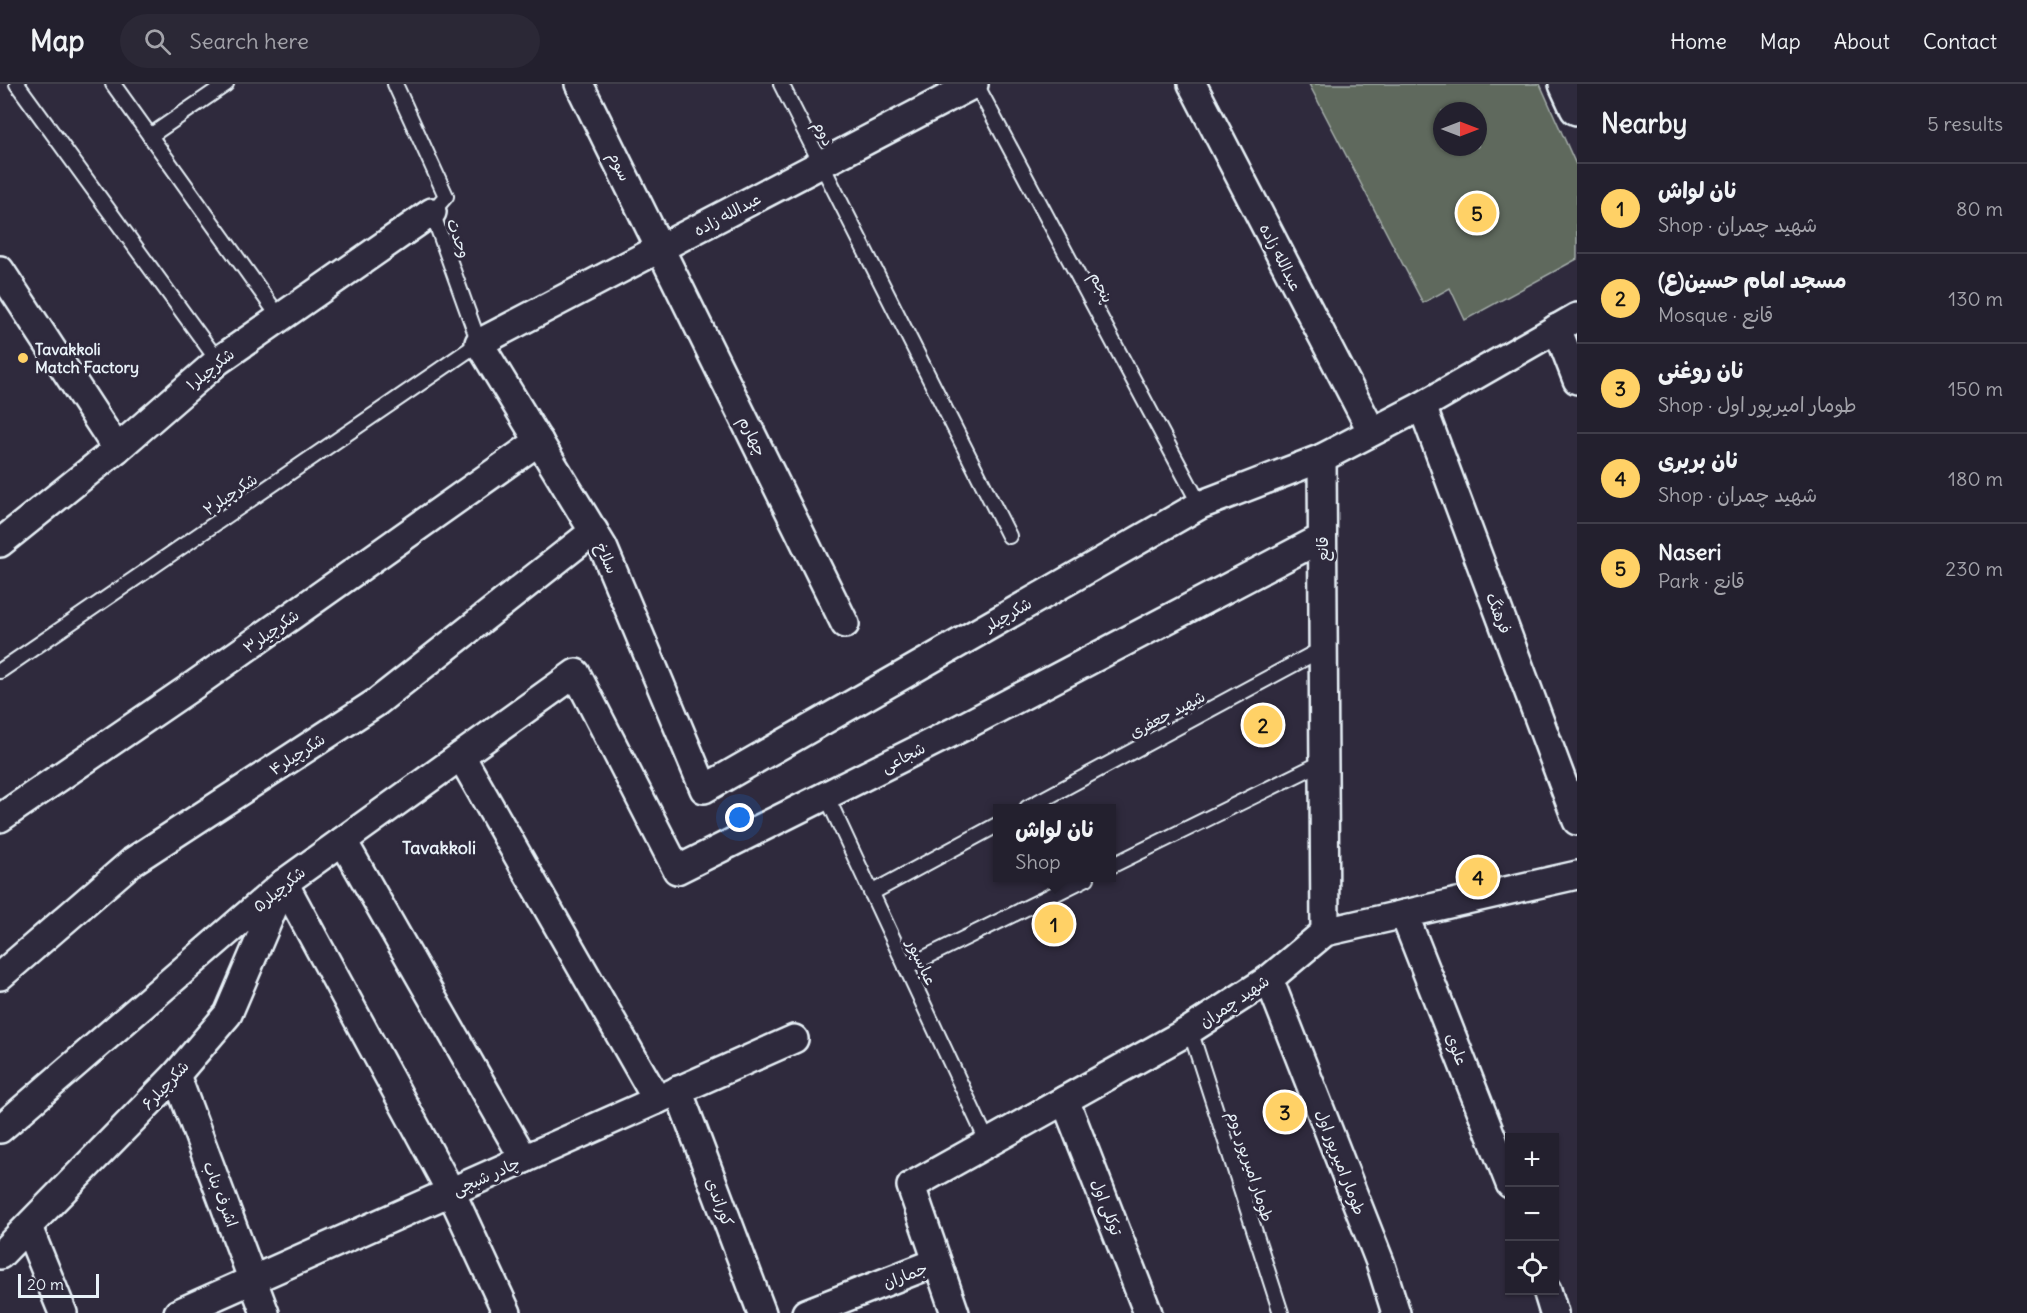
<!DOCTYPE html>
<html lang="en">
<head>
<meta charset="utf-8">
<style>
  body { margin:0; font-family:Delius,"Playpen Sans Arabic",sans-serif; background:#2b2836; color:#f1f3f6 }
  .controls { position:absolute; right:18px; bottom:18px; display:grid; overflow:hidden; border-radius:0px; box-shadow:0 2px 4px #0004 }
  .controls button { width:54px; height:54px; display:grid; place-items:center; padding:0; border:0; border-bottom:2px solid #403e4a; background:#23202e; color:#f1f3f6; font:30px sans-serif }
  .compass { position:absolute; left:1433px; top:18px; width:54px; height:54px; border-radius:50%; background:#23202e; box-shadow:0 2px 4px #0004; rotate:90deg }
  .scale { position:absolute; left:18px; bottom:15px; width:81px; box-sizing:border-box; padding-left:6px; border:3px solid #e8f1f8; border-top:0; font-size:16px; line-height:21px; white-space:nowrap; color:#e8f1f8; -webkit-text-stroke:4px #2f2a3d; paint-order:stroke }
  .you { position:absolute; left:740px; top:734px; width:21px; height:21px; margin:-15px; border:4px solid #fff; border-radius:50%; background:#1a73e8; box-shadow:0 0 0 9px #1a73e833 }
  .badge { display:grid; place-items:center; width:39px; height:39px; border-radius:50%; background:#ffd166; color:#111; font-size:20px; font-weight:700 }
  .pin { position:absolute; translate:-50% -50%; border:3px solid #fff; box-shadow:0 2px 6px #0006 }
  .popup { position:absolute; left:993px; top:720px; width:123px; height:78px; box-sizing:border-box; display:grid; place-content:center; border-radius:0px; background:#23202e; filter:drop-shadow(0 2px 4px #0005); font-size:20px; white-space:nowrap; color:#a3a3aa }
  .popup b { font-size:22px; color:#f1f3f6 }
  .popup::after { content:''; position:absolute; left:50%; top:100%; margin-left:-12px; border:12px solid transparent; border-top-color:#23202e }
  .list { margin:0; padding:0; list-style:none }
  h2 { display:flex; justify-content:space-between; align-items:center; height:78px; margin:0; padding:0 24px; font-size:26px }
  h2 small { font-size:20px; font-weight:400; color:#a3a3aa }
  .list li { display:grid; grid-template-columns:39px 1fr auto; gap:18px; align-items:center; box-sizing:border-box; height:90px; padding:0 24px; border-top:2px solid #403e4a }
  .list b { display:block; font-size:22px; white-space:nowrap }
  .list p { margin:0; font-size:20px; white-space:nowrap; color:#a3a3aa }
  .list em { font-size:20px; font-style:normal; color:#a3a3aa }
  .icon { flex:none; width:33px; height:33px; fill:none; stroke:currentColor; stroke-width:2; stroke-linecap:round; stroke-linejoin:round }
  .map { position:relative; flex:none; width:1577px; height:1229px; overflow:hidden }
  header { display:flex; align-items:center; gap:36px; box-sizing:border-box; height:84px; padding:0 30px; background:#23202e; border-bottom:2px solid #403e4a }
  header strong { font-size:28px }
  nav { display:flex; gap:33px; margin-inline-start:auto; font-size:21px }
  .search { width:420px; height:54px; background:#2b2836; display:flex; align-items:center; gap:15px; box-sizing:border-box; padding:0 21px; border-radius:33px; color:#a3a3aa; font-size:22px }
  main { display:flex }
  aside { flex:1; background:#23202e }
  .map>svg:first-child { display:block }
  .green { fill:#5f695d; stroke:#a4adaa; stroke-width:1.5; fill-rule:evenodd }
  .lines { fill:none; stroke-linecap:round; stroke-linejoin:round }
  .service-casing { stroke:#e8f1f8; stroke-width:18 }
  .minor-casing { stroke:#e8f1f8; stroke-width:32 }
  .tertiary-casing { stroke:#e8f1f8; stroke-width:38 }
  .service { stroke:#2f2a3d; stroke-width:14 }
  .minor { stroke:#2f2a3d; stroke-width:27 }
  .tertiary { stroke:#2f2a3d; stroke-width:33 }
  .poi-dot { fill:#ffd166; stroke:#2f2a3d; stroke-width:2 }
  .labels { text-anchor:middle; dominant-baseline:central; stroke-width:6; stroke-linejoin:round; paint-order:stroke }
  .street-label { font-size:16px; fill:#e8f1f8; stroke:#2f2a3d }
  .poi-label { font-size:16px; font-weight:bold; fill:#e8f1f8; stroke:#2f2a3d; text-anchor:start }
  .neighbourhood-label { font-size:18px; font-weight:bold; fill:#e8f1f8; stroke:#2f2a3d }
</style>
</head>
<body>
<header>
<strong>Map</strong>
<div class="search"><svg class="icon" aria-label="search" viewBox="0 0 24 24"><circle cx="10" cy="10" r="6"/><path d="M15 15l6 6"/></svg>Search here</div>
<nav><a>Home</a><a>Map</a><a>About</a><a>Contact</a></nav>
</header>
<main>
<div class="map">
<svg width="1577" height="1229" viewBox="0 0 1577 1229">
  <rect width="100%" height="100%" fill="#2f2a3d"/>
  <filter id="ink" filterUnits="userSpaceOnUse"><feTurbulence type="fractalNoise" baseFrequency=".0167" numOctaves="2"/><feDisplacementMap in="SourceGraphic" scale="12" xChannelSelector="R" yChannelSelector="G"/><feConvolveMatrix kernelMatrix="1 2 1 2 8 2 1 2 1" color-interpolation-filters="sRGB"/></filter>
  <g filter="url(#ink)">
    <!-- green -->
    <path class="green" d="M1309,0H1540L1577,83V175L1465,236L1450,204L1423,219ZM1442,27H1478V63H1442Z"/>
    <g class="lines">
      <!-- service casing -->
      <g class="service-casing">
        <g id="service">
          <polyline points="17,0 218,277"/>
          <polyline points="113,0 280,234"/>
          <polyline points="781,0 1009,452"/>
          <polyline points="976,0 1200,421"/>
          <polyline points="150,52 226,0"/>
          <polyline points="0,587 479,259 432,128 446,112 395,0"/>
          <polyline points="826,711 988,1059"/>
          <polyline points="1027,724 1322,565"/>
          <polyline points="1111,782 1323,678"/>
          <polyline points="871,809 997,741"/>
          <polyline points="906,883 1087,794"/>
          <polyline points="1190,946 1281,1229"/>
        </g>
      </g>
      <!-- minor casing -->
      <g class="minor-casing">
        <g id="minor">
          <polyline points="579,0 845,540"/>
          <polyline points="974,0 479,259 603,463 704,705 1200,421 1322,374 1422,322 1577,233"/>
          <polyline points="1192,0 1371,346"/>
          <polyline points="0,186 117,365"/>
          <polyline points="1557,244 1577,296"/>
          <polyline points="1422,322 1577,737"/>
          <polyline points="1322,374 1325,848"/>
          <polyline points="0,459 117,365 218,277 432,128"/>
          <polyline points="461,672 657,1016"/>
          <polyline points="0,734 187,606 539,357"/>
          <polyline points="343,757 524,1075"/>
          <polyline points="284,799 451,1108 507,1229"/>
          <polyline points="1404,830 1510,1100"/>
          <polyline points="0,892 133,777 377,618 594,447"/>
          <polyline points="1269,895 1380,1178 1396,1229"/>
          <polyline points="176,991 265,1229"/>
          <polyline points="678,1006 762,1229"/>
          <polyline points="1065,1016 1148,1229"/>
          <polyline points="0,1045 284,799 576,589 677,786 959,645 1322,454"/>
          <polyline points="28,1143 63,1229"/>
          <polyline points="0,1171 176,991 228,930 281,806"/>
          <polyline points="1547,1206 1554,1229"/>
          <polyline points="178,1229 794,955"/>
          <polyline points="806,1229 937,1178"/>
          <polyline points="955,1229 911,1102 1190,946 1269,895 1325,848 1577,791"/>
        </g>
      </g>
      <!-- tertiary casing -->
      <g class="tertiary-casing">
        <polyline id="tertiary" points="1566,0 1577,24"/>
      </g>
      <!-- service -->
      <use href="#service" class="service"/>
      <!-- minor -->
      <use href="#minor" class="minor"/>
      <!-- tertiary -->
      <use href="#tertiary" class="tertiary"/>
    </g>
  </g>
  <!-- markers -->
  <circle class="poi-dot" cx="23" cy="274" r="6"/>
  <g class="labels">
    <!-- street labels -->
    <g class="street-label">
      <text transform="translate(824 49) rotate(63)">دوم</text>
      <text transform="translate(620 82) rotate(64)">سوم</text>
      <text transform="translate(727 130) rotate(-28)">عبدالله زاده</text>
      <text transform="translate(459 154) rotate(70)">وحدت</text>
      <text transform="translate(1281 173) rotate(63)">عبدالله زاده</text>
      <text transform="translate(1102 203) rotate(62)">پنجم</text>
      <text transform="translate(210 285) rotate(-39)">شکرچیلر۱</text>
      <text transform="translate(753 352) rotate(64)">چهارم</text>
      <text transform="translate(230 410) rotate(-34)">شکرچیلر۲</text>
      <text transform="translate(1322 465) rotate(-90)">قانع</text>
      <text transform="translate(607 474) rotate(65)">سلاخ</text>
      <text transform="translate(1499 529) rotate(69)">فرهنگ</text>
      <text transform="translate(1008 530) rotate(-30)">شکرچیلر</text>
      <text transform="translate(271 547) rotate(-35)">شکرچیلر۳</text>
      <text transform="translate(1167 630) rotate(-28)">شهید جعفری</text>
      <text transform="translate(297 670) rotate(-33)">شکرچیلر۴</text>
      <text transform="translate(903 673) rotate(-27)">شجاعی</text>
      <text transform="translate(279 805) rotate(-39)">شکرچیلر۵</text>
      <text transform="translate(922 878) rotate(65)">عباسپور</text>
      <text transform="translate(1234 917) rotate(-34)">شهید چمران</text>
      <text transform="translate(1457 965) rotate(69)">علوی</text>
      <text transform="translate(165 1001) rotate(-47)">شکرچیلر۶</text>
      <text transform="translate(1341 1078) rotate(69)">طومار امیرپور اول</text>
      <text transform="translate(1251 1082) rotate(72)">طومار امیرپور دوم</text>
      <text transform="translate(486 1092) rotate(-24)">چادر شبچی</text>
      <text transform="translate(221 1110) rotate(69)">اشرف بناب</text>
      <text transform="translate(720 1118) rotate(69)">کوراندی</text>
      <text transform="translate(1107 1123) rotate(69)">توکلی اول</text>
      <text transform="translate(905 1191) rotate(-21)">جماران</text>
    </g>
    <!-- poi labels -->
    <g class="poi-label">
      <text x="35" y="265">Tavakkoli<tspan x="35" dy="18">Match Factory</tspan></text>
    </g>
    <!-- neighbourhood labels -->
    <g class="neighbourhood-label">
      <text x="439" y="763">Tavakkoli</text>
    </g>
  </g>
</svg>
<div class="controls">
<button>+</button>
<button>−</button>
<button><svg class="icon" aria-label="locate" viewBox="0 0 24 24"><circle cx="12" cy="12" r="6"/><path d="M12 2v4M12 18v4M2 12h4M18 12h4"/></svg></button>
</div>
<svg class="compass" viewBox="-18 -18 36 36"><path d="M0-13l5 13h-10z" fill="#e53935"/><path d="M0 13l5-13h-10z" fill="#a3a3aa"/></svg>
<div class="scale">20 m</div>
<div class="you"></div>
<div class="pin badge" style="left:1054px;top:840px">1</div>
<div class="popup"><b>نان لواش</b>Shop</div>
<div class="pin badge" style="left:1263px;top:641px">2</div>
<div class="pin badge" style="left:1285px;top:1028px">3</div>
<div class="pin badge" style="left:1478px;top:793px">4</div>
<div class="pin badge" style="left:1477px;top:129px">5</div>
</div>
<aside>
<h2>Nearby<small>5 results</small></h2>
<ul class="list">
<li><span class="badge">1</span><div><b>نان لواش</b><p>Shop · شهید چمران</p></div><em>80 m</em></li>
<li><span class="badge">2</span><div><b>مسجد امام حسین(ع)</b><p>Mosque · قانع</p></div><em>130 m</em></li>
<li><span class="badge">3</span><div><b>نان روغنی</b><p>Shop · طومار امیرپور اول</p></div><em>150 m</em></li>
<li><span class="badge">4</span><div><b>نان بربری</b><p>Shop · شهید چمران</p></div><em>180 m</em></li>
<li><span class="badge">5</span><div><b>Naseri</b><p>Park · قانع</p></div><em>230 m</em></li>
</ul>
</aside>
</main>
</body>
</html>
